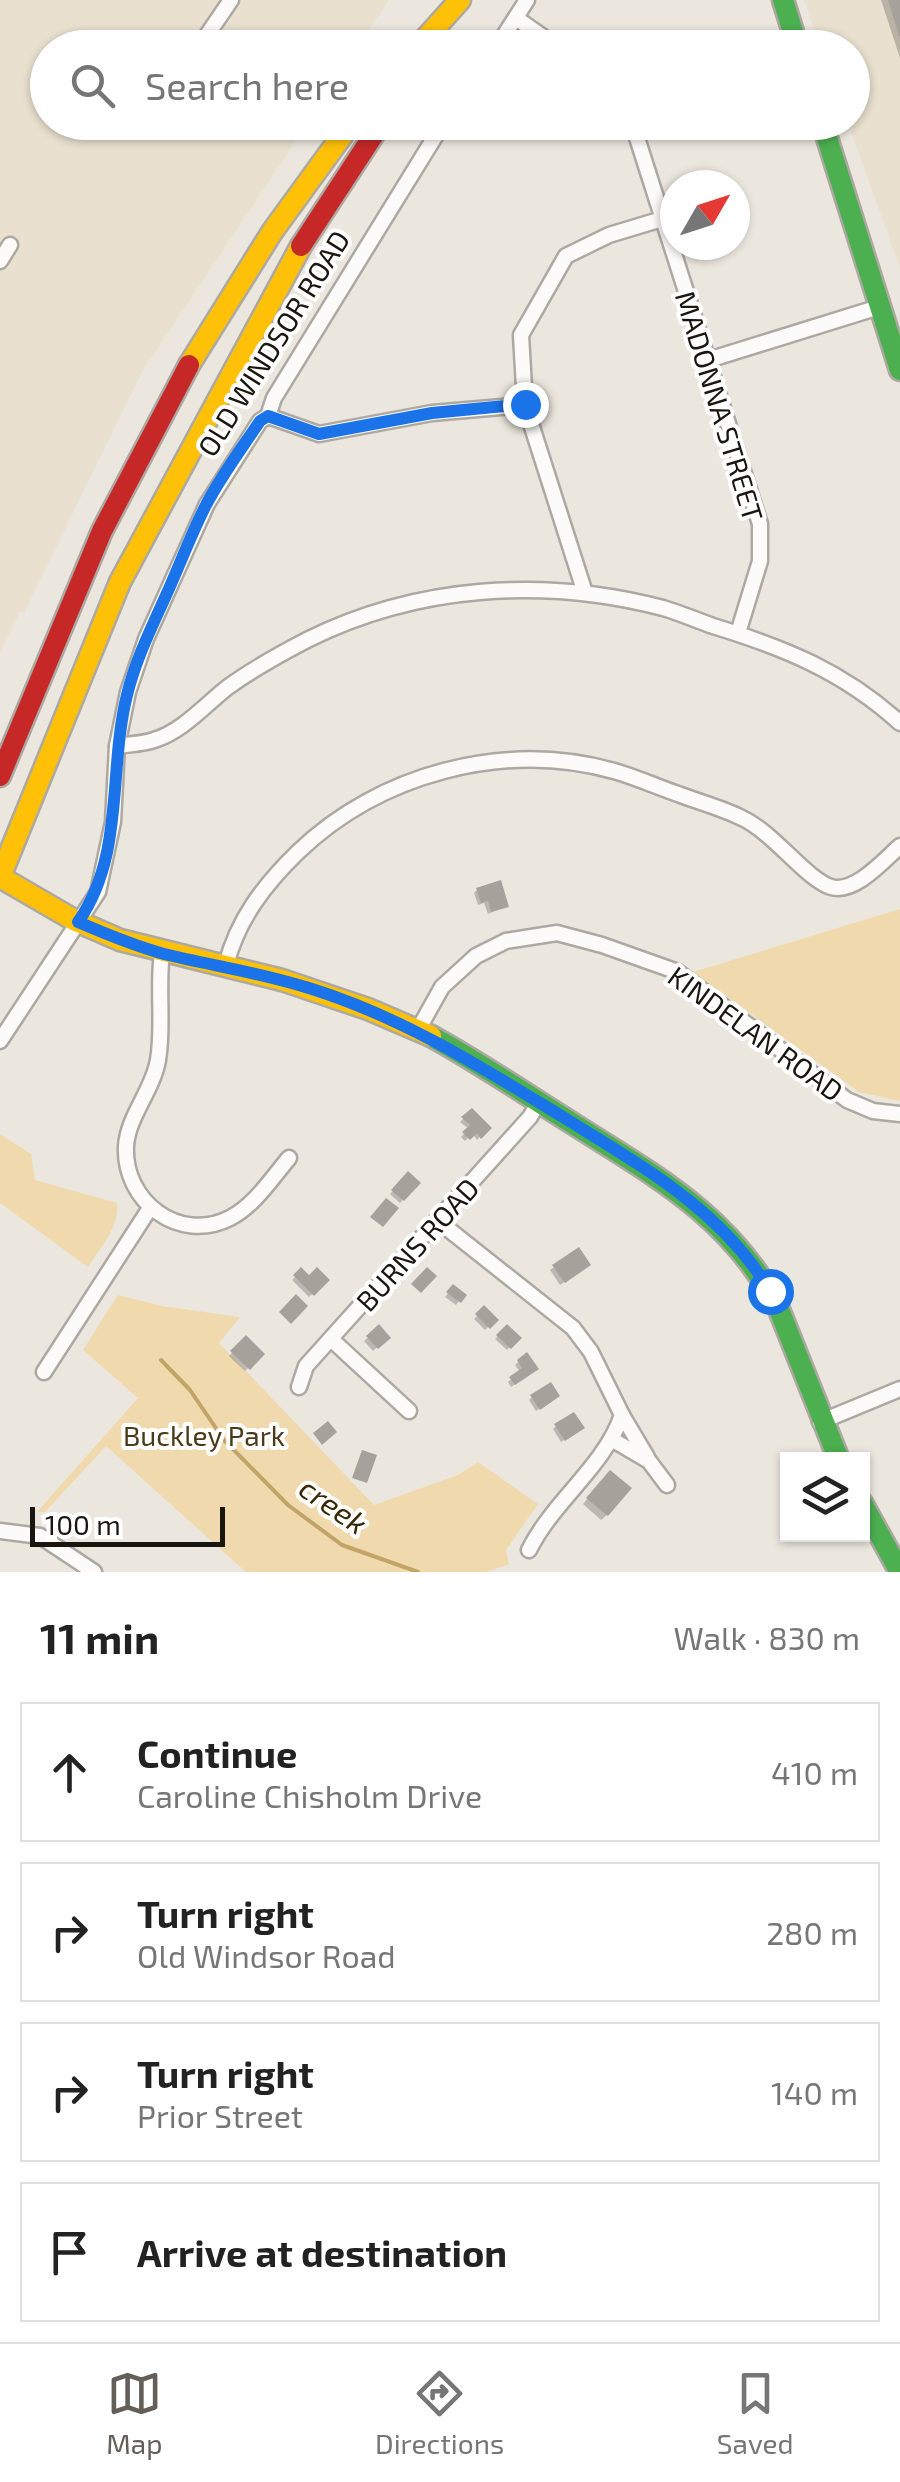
<!DOCTYPE html>
<html lang="en">
<head>
<meta charset="utf-8">
<style>
  body { margin:0; font-family:"Exo 2",sans-serif; background:#f2f2f2; color:#222 }
  .controls { position:absolute; right:30px; bottom:30px; display:grid; overflow:hidden; border-radius:0px; box-shadow:0 2px 8px #0004 }
  .controls button { width:90px; height:90px; display:grid; place-items:center; padding:0; border:0; border-bottom:2px solid #e0e0e0; background:#fff; color:#222; font:50px sans-serif }
  .compass { position:absolute; left:660px; top:170px; width:90px; height:90px; border-radius:50%; background:#fff; box-shadow:0 2px 8px #0004; rotate:51deg }
  .scale { position:absolute; left:30px; bottom:25px; width:195px; box-sizing:border-box; padding-left:10px; border:5px solid #191610; border-top:0; font-size:28px; line-height:35px; white-space:nowrap; color:#191610; -webkit-text-stroke:8px #fff; paint-order:stroke }
  .stop { position:absolute; width:30px; height:30px; margin:-22px; border:8px solid #1a73e8; border-radius:50%; background:#fff }
  .stop.end { background:#1a73e8; border-color:#fff; box-shadow:0 2px 10px #0008 }
  .list { margin:0; padding:0; list-style:none }
  h2 { display:flex; justify-content:space-between; align-items:center; height:130px; margin:0; padding:0 40px; font-size:42px }
  h2 small { font-size:32px; font-weight:400; color:#767676 }
  .list li { display:grid; grid-template-columns:65px 1fr auto; gap:30px; align-items:center; box-sizing:border-box; height:140px; margin:0 20px 20px; padding:0 20px; border:2px solid #e0e0e0; border-radius:0px }
  .list b { display:block; font-size:38px; white-space:nowrap }
  .list p { margin:0; font-size:32px; white-space:nowrap; color:#767676 }
  .list em { font-size:32px; font-style:normal; color:#767676 }
  .icon { flex:none; width:55px; height:55px; fill:none; stroke:currentColor; stroke-width:2; stroke-linecap:round; stroke-linejoin:round }
  .map { position:relative; flex:none; width:900px; height:1572px; overflow:hidden }
  .search { position:absolute; background:#fff; box-shadow:0 2px 8px #0004; left:30px; right:30px; top:30px; height:110px; display:flex; align-items:center; gap:25px; box-sizing:border-box; padding:0 35px; border-radius:55px; color:#767676; font-size:38px }
  .sheet { height:770px; background:#fff }
  nav { display:flex; justify-content:space-around; align-items:center; box-sizing:border-box; height:140px; border-top:2px solid #e0e0e0; background:#fff; font-size:28px; color:#767676 }
  nav a { display:grid; justify-items:center; gap:5px }
  nav .on { color:#635f58 }
  .map>svg:first-child { display:block }
  .built { fill:#e9e0cf }
  .green { fill:#f0d9ad }
  .shadow { fill:#0003 }
  .lines { fill:none; stroke-linecap:round; stroke-linejoin:round }
  .stream { stroke:#c2a468; stroke-width:4 }
  .building { fill:#a6a29b }
  .street-casing { stroke:#ada9a2; stroke-width:19 }
  .fast-casing { stroke:#ada9a2; stroke-width:25 }
  .slow-casing { stroke:#ada9a2; stroke-width:25 }
  .jam-casing { stroke:#ada9a2; stroke-width:25 }
  .street { stroke:#fcfbfa; stroke-width:14 }
  .fast { stroke:#4caf50; stroke-width:20 }
  .slow { stroke:#ffc107; stroke-width:20 }
  .jam { stroke:#c62828; stroke-width:20 }
  .route { stroke:#1a73e8; stroke-width:12 }
  .labels { text-anchor:middle; dominant-baseline:central; stroke-width:8; stroke-linejoin:round; paint-order:stroke }
  .street-label { font-size:28px; fill:#191610; stroke:#fff }
  .park-label { font-size:28px; fill:#4b3a17; stroke:#fff }
  .water-label { font-size:30px; font-style:italic; fill:#392804; stroke:#fff }
</style>
</head>
<body>
<div class="map">
<svg width="900" height="1572" viewBox="0 0 900 1572">
  <rect width="100%" height="100%" fill="#ece7de"/>
  <!-- built -->
  <g class="built">
    <polygon points="0,0 389,0 357,47 48,48 48,122 308,123 142,372 24,613 20,611 0,653"/>
    <polygon points="804,0 900,0 900,268 848,123 852,122 852,48 821,47"/>
  </g>
  <!-- green -->
  <g class="green">
    <polygon points="900,909 900,1101 859,1092 693,972"/>
    <path d="M0,1134L31,1154L35,1180L117,1203C120,1227 100,1248 88,1267L0,1203Z"/>
    <polygon points="118,1295 162,1306 240,1317 219,1343 374,1505 458,1475 478,1462 538,1504 506,1550 509,1564 487,1572 246,1572 106,1446 45,1512 37,1512 138,1398 83,1350"/>
  </g>
  <!-- shadow -->
  <g class="shadow">
    <polygon points="881,0 900,0 900,58"/>
    <polygon points="477,890 507,906 488,914 484,903 478,905 474,893"/>
    <polygon points="472,1111 488,1128 477,1140 473,1134 465,1141 461,1137 469,1129 460,1122"/>
    <polygon points="408,1175 418,1183 400,1203 390,1194"/>
    <polygon points="554,1267 585,1268 560,1285 550,1270"/>
    <polygon points="301,1271 309,1279 327,1280 309,1297 292,1280"/>
    <polygon points="453,1287 464,1295 456,1305 445,1297"/>
    <polygon points="484,1309 495,1320 485,1330 474,1319"/>
    <polygon points="507,1327 518,1338 507,1350 495,1339"/>
    <polygon points="379,1328 388,1337 373,1351 364,1341"/>
    <polygon points="246,1338 262,1354 245,1371 229,1356"/>
    <polygon points="518,1362 532,1372 511,1387 508,1382 520,1372 515,1365"/>
    <polygon points="532,1397 554,1399 536,1411 529,1400"/>
    <polygon points="556,1426 579,1431 561,1442 553,1429"/>
    <polygon points="604,1478 607,1515 601,1520 583,1504"/>
  </g>
  <g class="lines">
    <!-- stream -->
    <polyline class="stream" points="161,1360 190,1390 224,1440 288,1505 342,1545 418,1572"/>
  </g>
  <!-- building -->
  <g class="building">
    <polygon points="888,0 900,0 900,36 899,36"/>
    <polygon points="501,880 509,907 491,912 488,901 481,903 476,888"/>
    <polygon points="472,1108 492,1128 481,1139 477,1133 470,1140 462,1132 470,1125 461,1117"/>
    <polygon points="408,1171 421,1183 404,1201 391,1190"/>
    <polygon points="386,1198 399,1208 383,1227 370,1217"/>
    <polygon points="579,1247 591,1265 565,1283 552,1265"/>
    <polygon points="301,1267 309,1275 317,1267 330,1280 314,1296 293,1275"/>
    <polygon points="427,1267 437,1276 421,1293 411,1284"/>
    <polygon points="453,1284 467,1295 461,1303 446,1292"/>
    <polygon points="296,1294 308,1306 291,1324 279,1312"/>
    <polygon points="484,1305 499,1320 490,1329 475,1314"/>
    <polygon points="379,1324 391,1338 378,1349 366,1336"/>
    <polygon points="507,1324 522,1338 511,1349 496,1335"/>
    <polygon points="246,1335 265,1354 250,1370 230,1351"/>
    <polygon points="527,1352 539,1369 515,1385 509,1377 522,1368 517,1360"/>
    <polygon points="551,1382 560,1396 540,1410 530,1395"/>
    <polygon points="574,1412 585,1428 565,1441 554,1424"/>
    <polygon points="328,1421 337,1432 322,1445 313,1433"/>
    <polygon points="362,1450 377,1455 367,1483 352,1478"/>
    <polygon points="610,1470 632,1488 608,1516 586,1498"/>
  </g>
  <g class="lines">
    <!-- street casing -->
    <g class="street-casing">
      <g id="street">
        <polyline points="516,18 559,48"/>
        <polyline points="205,38 231,0"/>
        <polyline points="496,48 527,0"/>
        <polyline points="632,122 760,524 760,561 738,633"/>
        <polyline points="0,261 10,245"/>
        <polyline points="705,361 879,307"/>
        <polyline points="268,416 319,434 432,413 525,405"/>
        <polyline points="585,593 525,405 521,335 566,256 609,235 662,219"/>
        <path d="M117,746C129,744 143,744 154,740C182,732 206,704 228,687C253,669 280,654 307,640C417,585 545,577 663,608C680,613 696,620 713,626C785,648 844,672 900,723"/>
        <path d="M162,953C157,988 164,1025 158,1060C153,1090 128,1116 126,1146C123,1201 179,1244 230,1218C254,1206 272,1178 289,1158"/>
        <path d="M226,965C238,919 264,885 298,852C379,774 504,740 614,771C636,777 657,787 678,794C699,802 722,808 742,818C774,833 806,879 831,887C855,894 884,860 900,846"/>
        <polyline points="418,1030 442,987 476,956 506,941 557,933 602,945 678,972 847,1100 873,1111 900,1114"/>
        <polyline points="0,1041 98,892 113,822 117,746 128,692 146,639 207,504 260,421 268,416 274,398 444,122"/>
        <path d="M438,1221L573,1328L591,1352L622,1415C604,1467 554,1500 529,1550"/>
        <polyline points="331,1339 409,1411"/>
        <polyline points="44,1372 150,1208"/>
        <polyline points="299,1387 306,1366 530,1117 539,1102"/>
        <polyline points="622,1415 647,1457"/>
        <polyline points="820,1422 900,1389"/>
        <polyline points="613,1440 649,1461 667,1485"/>
        <polyline points="0,1531 40,1536 94,1572"/>
      </g>
    </g>
    <!-- fast casing -->
    <g class="fast-casing">
      <g id="fast">
        <polyline points="783,0 798,48"/>
        <polyline points="822,122 900,370"/>
        <path d="M431,1036C480,1063 527,1095 575,1125C657,1177 731,1217 778,1307L839,1460"/>
        <polyline points="862,1503 900,1572"/>
      </g>
    </g>
    <!-- slow casing -->
    <g class="slow-casing">
      <g id="slow">
        <polyline points="417,48 460,0"/>
        <polyline points="189,365 272,232 352,122"/>
        <polyline points="0,877 74,920 120,940 282,980 368,1009 431,1036"/>
        <polyline points="0,877 120,582 301,246"/>
      </g>
    </g>
    <!-- jam casing -->
    <g class="jam-casing">
      <g id="jam">
        <polyline points="301,246 382,122"/>
        <polyline points="0,776 102,531 189,365"/>
      </g>
    </g>
    <!-- street -->
    <use href="#street" class="street"/>
    <!-- fast -->
    <use href="#fast" class="fast"/>
    <!-- slow -->
    <use href="#slow" class="slow"/>
    <!-- jam -->
    <use href="#jam" class="jam"/>
  </g>
  <g class="lines">
    <!-- route -->
    <path class="route" d="M525,404L432,413L319,434L268,416L260,421C242,448 221,476 206,505C190,536 178,570 163,602C149,633 135,662 127,695C108,771 125,855 78,922C106,934 135,946 164,954C214,966 263,973 312,989C404,1018 481,1067 563,1117C641,1166 721,1209 770,1291"/>
  </g>
  <g class="labels">
    <!-- street labels -->
    <g class="street-label">
      <text transform="translate(273 343) rotate(-58)">OLD WINDSOR ROAD</text>
      <text transform="translate(720 406) rotate(73)">MADONNA STREET</text>
      <text transform="translate(756 1033) rotate(36)">KINDELAN ROAD</text>
      <text transform="translate(417 1244) rotate(-48)">BURNS ROAD</text>
    </g>
    <!-- park labels -->
    <g class="park-label">
      <text x="204" y="1435">Buckley Park</text>
    </g>
    <!-- water labels -->
    <g class="water-label">
      <text transform="translate(334 1505) rotate(35)">creek</text>
    </g>
  </g>
</svg>
<div class="controls">
<button><svg class="icon" aria-label="layers" viewBox="0 0 24 24"><path d="M12 4l9 5-9 5-9-5zM3 14l9 5 9-5"/></svg></button>
</div>
<svg class="compass" viewBox="-18 -18 36 36"><path d="M0-13l5 13h-10z" fill="#e53935"/><path d="M0 13l5-13h-10z" fill="#767676"/></svg>
<div class="scale">100 m</div>
<div class="stop" style="left:770px;top:1291px"></div>
<div class="stop end" style="left:525px;top:404px"></div>
<div class="search"><svg class="icon" aria-label="search" viewBox="0 0 24 24"><circle cx="10" cy="10" r="6"/><path d="M15 15l6 6"/></svg>Search here</div>
</div>
<section class="sheet">
<h2>11 min<small>Walk · 830 m</small></h2>
<ul class="list">
<li><svg class="icon" aria-label="ahead" viewBox="0 0 24 24"><path d="M12 20V5M6 11l6-6 6 6"/></svg><div><b>Continue</b><p>Caroline Chisholm Drive</p></div><em>410 m</em></li>
<li><svg class="icon" aria-label="right" viewBox="0 0 24 24"><path d="M7 20v-9h11M14 6l5 5-5 5"/></svg><div><b>Turn right</b><p>Old Windsor Road</p></div><em>280 m</em></li>
<li><svg class="icon" aria-label="right" viewBox="0 0 24 24"><path d="M7 20v-9h11M14 6l5 5-5 5"/></svg><div><b>Turn right</b><p>Prior Street</p></div><em>140 m</em></li>
<li><svg class="icon" aria-label="arrive" viewBox="0 0 24 24"><path d="M6 21V4h12l-3 4 3 4H6"/></svg><div><b>Arrive at destination</b></div></li>
</ul>
</section>
<nav>
<a class="on"><svg class="icon" aria-label="map" viewBox="0 0 24 24"><path d="M3 6l6-2 6 2 6-2v14l-6 2-6-2-6 2zM9 4v14M15 6v14"/></svg>Map</a>
<a><svg class="icon" aria-label="directions" viewBox="0 0 24 24"><path d="M12 3l9 9-9 9-9-9zM9 14v-3h6M13 9l2 2-2 2"/></svg>Directions</a>
<a><svg class="icon" aria-label="saved" viewBox="0 0 24 24"><path d="M7 4h10v16l-5-4-5 4z"/></svg>Saved</a>
</nav>
</body>
</html>
